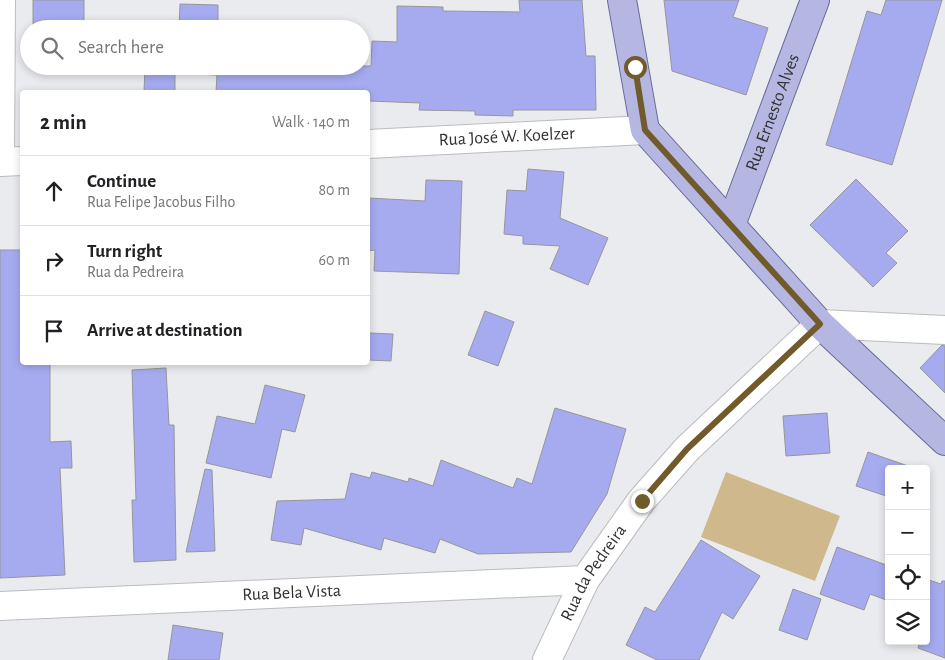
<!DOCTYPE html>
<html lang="en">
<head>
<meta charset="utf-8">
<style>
  body { margin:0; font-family:"Alegreya Sans",sans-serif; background:#f6f6f6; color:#202124 }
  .controls { position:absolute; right:15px; bottom:15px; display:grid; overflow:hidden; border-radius:5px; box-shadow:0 2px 8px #0003 }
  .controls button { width:45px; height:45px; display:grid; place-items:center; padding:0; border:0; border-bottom:1px solid #e0e0e0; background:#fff; color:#202124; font:25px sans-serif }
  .stop { position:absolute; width:15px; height:15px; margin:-11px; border:4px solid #715b2b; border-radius:50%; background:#fff }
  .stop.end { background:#715b2b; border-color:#fff; box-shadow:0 1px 5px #0008 }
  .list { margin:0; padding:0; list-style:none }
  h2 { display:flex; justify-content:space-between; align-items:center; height:65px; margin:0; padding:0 20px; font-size:21px }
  h2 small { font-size:16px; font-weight:400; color:#757577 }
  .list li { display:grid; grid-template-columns:32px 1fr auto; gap:15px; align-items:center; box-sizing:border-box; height:70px; padding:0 20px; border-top:1px solid #e0e0e0 }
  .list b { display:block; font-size:19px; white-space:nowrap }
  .list p { margin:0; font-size:16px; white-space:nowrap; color:#757577 }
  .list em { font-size:16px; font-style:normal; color:#757577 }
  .icon { flex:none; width:28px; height:28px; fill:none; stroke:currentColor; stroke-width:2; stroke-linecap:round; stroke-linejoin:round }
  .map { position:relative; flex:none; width:945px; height:660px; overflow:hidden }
  .search { position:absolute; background:#fff; box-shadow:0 2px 8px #0003; left:20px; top:20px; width:350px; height:55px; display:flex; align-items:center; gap:12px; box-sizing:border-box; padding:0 18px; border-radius:28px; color:#757577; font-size:19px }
  .panel { position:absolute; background:#fff; box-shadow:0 2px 8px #0003; left:20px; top:90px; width:350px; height:275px; border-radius:5px }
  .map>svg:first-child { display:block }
  .green { fill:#cfb98c }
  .building { fill:#a6abf0; stroke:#96969b }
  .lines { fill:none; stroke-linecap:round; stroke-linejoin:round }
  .minor-casing { stroke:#bbbcc0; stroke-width:30 }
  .major-casing { stroke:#676999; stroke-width:30 }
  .minor { stroke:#fff; stroke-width:28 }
  .major { stroke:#b5b7e2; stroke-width:28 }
  .route { stroke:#715b2b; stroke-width:6 }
  .labels { text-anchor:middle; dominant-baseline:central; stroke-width:5; stroke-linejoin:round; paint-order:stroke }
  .street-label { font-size:18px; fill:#323234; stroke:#f7f8fc }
</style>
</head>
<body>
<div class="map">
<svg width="945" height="660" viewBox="0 0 945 660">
  <rect width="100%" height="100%" fill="#eaebef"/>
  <!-- green -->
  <polygon class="green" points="726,472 840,516 815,581 701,537"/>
  <!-- building -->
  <g class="building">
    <rect x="33" y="0" width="51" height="29"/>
    <polygon points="519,0 582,0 586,56 595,56 596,110 513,110 513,116 475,115 475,111 419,110 420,103 369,101 370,92 216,92 217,75 178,73 178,66 371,66 372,41 397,42 397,6 443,7 443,11 520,12"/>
    <polygon points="664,0 739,0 733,17 768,28 746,95 672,71"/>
    <polygon points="886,0 942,0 892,165 826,145 867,11 881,15"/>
    <polygon points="180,4 218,5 218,22 249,22 248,29 179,29"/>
    <polygon points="145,66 175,66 175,92 144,92"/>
    <polygon points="528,169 564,172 560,218 608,238 588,285 550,269 560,246 523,244 523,236 504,234 507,190 526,191"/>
    <polygon points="856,179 908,231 886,253 897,263 873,287 810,225"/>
    <polygon points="426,180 462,181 459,274 374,271 375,250 368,251 368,198 425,201"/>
    <polygon points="0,250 22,250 22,362 50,362 50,442 71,441 72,468 60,468 65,575 0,578"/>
    <polygon points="485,311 514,322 498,366 468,355"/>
    <polygon points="369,333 393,334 391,361 368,360"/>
    <polygon points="942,345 945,346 945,393 920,368"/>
    <polygon points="166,368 169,425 174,425 176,560 134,562 132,500 136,500 132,370"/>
    <polygon points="265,385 305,395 295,432 282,429 271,478 206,463 217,416 255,424"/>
    <polygon points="555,408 626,429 607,494 571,552 478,554 440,539 435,553 384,538 381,550 304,528 301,545 271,540 277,501 345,499 351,473 370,478 372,472 408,482 409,478 433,486 441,460 513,488 517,478 532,484"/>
    <polygon points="827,413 830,453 786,456 783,416"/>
    <polygon points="868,452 911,467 889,469 889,497 856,486"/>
    <polygon points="205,469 212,470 215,551 186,552"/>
    <polygon points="701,540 760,576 733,619 722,612 699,660 657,660 626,645 645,607 655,612"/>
    <polygon points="837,547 889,566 889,601 870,594 864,610 820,594"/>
    <polygon points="926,579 941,584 942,581 945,581 945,658 918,648 920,641 926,641 926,625 930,615 926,614"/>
    <polygon points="793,589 821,599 807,640 779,630"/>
    <polygon points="173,625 223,633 219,660 168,660"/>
  </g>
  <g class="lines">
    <!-- minor casing -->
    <g class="minor-casing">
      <g id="minor">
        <path id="s1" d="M368,144L645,130"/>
        <polyline points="0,162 1,0"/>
        <polyline points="0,162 22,161"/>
        <path id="s2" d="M0,606L585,580"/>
        <path id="s3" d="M547,660L585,580L641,501L687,449L820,324L945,330"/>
      </g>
    </g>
    <!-- major casing -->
    <g class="major-casing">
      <g id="major">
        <polyline points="622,0 645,130 820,324 945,441"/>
        <path id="s4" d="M731,225L815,0"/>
      </g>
    </g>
    <!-- minor -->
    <use href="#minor" class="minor"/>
    <!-- major -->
    <use href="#major" class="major"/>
  </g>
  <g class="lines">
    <!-- route -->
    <polyline class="route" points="635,67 645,130 820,324 687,449 642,501"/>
  </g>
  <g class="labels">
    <!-- street labels -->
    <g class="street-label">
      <text stroke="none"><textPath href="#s4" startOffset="120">Rua Ernesto Alves</textPath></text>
      <text stroke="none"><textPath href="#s1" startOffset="139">Rua José W. Koelzer</textPath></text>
      <text stroke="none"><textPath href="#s3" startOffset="99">Rua da Pedreira</textPath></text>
      <text stroke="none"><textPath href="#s2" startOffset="292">Rua Bela Vista</textPath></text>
    </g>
  </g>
</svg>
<div class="controls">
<button>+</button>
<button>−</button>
<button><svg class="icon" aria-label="locate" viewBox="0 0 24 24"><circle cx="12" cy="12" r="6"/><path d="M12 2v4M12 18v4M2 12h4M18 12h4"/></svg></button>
<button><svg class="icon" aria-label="layers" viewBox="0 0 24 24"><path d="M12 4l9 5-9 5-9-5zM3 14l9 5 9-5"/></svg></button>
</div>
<div class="stop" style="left:635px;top:67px"></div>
<div class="stop end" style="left:642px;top:501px"></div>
<div class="search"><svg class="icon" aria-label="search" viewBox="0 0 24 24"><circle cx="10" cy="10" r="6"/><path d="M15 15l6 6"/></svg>Search here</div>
<section class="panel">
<h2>2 min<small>Walk · 140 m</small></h2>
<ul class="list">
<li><svg class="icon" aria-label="ahead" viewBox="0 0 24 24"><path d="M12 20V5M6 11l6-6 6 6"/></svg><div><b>Continue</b><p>Rua Felipe Jacobus Filho</p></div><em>80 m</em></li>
<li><svg class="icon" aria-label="right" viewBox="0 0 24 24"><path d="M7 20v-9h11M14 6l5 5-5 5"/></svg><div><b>Turn right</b><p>Rua da Pedreira</p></div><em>60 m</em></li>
<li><svg class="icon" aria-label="arrive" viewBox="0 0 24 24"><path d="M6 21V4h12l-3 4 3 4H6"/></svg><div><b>Arrive at destination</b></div></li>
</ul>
</section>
</div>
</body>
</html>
